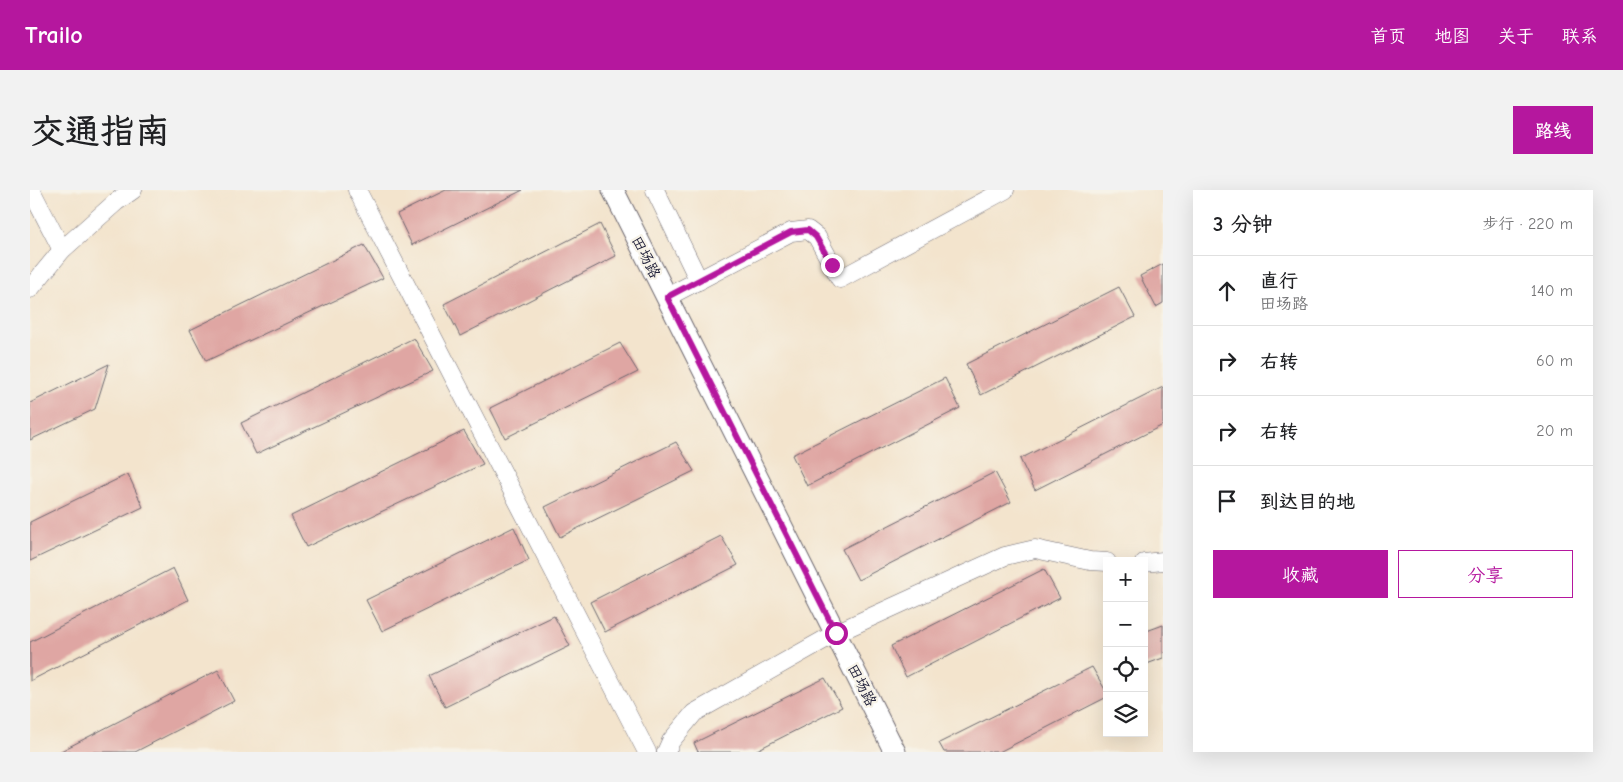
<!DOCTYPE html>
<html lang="zh">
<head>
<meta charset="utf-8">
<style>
  body { margin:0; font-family:"Comic Neue","LXGW WenKai TC",sans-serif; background:#f2f2f2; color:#202124 }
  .controls { position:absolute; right:15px; bottom:15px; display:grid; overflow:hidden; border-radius:0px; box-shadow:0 5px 20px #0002 }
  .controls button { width:45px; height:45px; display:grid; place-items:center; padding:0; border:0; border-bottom:1px solid #e0e0e0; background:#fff; color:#202124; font:25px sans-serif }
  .stop { position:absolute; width:15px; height:15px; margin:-11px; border:4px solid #b5179e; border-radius:50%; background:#fff }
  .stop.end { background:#b5179e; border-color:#fff; box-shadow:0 1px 5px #0008 }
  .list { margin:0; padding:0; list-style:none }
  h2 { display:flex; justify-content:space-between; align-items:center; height:65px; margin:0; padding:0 20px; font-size:21px }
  h2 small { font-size:16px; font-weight:400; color:#757577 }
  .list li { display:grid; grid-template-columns:32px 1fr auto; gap:15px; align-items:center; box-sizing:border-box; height:70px; padding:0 20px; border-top:1px solid #e0e0e0 }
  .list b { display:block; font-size:19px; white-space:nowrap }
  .list p { margin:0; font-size:16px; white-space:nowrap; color:#757577 }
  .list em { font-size:16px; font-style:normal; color:#757577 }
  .actions { display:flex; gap:10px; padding:15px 20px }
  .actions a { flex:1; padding:11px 0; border:1px solid #b5179e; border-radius:0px; text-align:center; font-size:18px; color:#b5179e }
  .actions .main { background:#b5179e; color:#fff }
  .icon { flex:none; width:28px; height:28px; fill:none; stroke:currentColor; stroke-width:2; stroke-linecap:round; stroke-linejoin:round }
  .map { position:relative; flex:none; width:1133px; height:562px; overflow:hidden; border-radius:0px }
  header { display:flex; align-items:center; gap:30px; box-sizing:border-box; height:70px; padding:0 25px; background:#b5179e; color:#fff }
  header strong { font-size:24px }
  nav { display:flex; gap:28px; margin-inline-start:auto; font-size:18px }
  .intro { display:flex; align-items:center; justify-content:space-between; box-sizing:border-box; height:120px; padding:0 30px }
  h1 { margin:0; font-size:35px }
  .button { padding:12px 22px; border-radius:0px; background:#b5179e; color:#fff; font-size:18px; font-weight:700 }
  main { display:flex; gap:30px; padding:0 30px }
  aside { flex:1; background:#fff; border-radius:0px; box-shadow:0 5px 20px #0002 }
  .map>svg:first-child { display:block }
  .building { fill:#dfa6a3 }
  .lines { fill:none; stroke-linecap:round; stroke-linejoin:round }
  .minor-casing { stroke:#6b666e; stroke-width:19 }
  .tertiary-casing { stroke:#6b666e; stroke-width:23 }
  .minor { stroke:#fff; stroke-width:18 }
  .tertiary { stroke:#fff; stroke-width:21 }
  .route { stroke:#b5179e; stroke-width:6 }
  .labels { text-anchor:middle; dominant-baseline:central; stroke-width:4.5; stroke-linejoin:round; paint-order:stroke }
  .street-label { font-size:15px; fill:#22223b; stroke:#f7f3e8 }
</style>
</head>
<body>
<header>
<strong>Trailo</strong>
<nav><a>首页</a><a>地图</a><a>关于</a><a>联系</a></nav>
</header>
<div class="intro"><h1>交通指南</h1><a class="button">路线</a></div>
<main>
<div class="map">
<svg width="1133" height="562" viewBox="0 0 1133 562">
  <rect width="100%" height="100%" fill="#f7f3e8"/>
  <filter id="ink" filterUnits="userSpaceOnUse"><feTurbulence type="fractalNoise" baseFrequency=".02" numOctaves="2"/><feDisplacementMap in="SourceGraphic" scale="10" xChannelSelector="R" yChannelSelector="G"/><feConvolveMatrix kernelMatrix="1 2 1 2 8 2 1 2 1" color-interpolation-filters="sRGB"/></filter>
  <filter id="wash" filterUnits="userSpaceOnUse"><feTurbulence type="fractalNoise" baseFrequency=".0096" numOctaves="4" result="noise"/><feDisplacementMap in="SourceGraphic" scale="20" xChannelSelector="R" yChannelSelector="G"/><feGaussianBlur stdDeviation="1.12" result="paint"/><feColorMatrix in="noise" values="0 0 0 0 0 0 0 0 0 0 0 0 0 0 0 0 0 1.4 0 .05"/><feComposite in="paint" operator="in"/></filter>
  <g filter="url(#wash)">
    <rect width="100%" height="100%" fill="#f3e4cd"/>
    <g id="blocks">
      <!-- building -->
      <g class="building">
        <polygon points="416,0 493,0 382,55 367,24"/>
        <polygon points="570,34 586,66 430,146 414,114"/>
        <polygon points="334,55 353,88 176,171 160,140"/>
        <polygon points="1133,74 1133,113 1126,117 1110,86"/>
        <polygon points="1089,97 1105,127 951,205 936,174"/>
        <polygon points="384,148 403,181 226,264 211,233"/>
        <polygon points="590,153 608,182 475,248 460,218"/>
        <polygon points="79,174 65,219 0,250 0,213"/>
        <polygon points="915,188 930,218 777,296 762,265"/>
        <polygon points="1133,197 1133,235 1005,300 990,269"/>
        <polygon points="434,241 453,274 276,357 261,326"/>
        <polygon points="646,252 664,281 530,347 515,317"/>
        <polygon points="965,282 981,312 828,390 812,359"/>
        <polygon points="98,284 113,317 0,371 0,332"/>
        <polygon points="484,337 499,370 352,441 336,410"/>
        <polygon points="691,346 708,375 575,442 560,412"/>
        <polygon points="143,378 158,410 0,491 0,452"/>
        <polygon points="1014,379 1030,408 876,487 861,456"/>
        <polygon points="524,426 540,456 415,517 399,486"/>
        <polygon points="1133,435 1133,468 1114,475 1114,442"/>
        <polygon points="1062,477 1077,503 1077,507 969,562 914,562 909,553"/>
        <polygon points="188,480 204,511 105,562 29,562"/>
        <polygon points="795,488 812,517 723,562 668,562 664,553"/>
      </g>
    </g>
  </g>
  <g filter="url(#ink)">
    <use href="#blocks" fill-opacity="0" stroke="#6b666e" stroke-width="1"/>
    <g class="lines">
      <!-- minor casing -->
      <g class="minor-casing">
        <g id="minor">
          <polyline points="1,0 32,60"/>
          <polyline points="327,0 617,562"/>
          <polyline points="625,0 669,91"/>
          <polyline points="0,99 32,60 86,12 103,0"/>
          <polyline points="637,107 761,42 778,40 787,47 810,89 975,0"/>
          <polyline points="1114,373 1133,371"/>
          <polyline points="636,562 641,551 664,523 806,443 975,366 1005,359 1060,371 1077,372"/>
        </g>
      </g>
      <!-- tertiary casing -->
      <g class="tertiary-casing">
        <polyline id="tertiary" points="583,0 865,562"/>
      </g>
      <!-- minor -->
      <use href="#minor" class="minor"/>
      <!-- tertiary -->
      <use href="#tertiary" class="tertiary"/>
    </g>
  </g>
  <g class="lines" filter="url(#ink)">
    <!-- route -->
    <polyline class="route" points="802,75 786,47 778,40 761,42 637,107 806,443"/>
  </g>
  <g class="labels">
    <!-- street labels -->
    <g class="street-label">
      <text transform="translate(616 67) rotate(63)">田场路</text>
      <text transform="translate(832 495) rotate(63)">田场路</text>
    </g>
  </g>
</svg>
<div class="controls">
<button>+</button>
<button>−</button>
<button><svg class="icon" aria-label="locate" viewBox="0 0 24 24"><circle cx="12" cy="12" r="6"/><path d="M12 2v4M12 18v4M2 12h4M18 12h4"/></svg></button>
<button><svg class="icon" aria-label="layers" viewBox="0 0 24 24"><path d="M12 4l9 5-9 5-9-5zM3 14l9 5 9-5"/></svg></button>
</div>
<div class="stop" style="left:806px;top:443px"></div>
<div class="stop end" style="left:802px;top:75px"></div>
</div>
<aside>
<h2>3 分钟<small>步行 · 220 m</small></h2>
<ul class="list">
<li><svg class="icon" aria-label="ahead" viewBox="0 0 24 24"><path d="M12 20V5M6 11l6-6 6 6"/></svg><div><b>直行</b><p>田场路</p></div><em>140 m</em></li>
<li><svg class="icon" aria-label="right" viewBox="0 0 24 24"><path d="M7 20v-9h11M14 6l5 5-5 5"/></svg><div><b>右转</b></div><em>60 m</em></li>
<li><svg class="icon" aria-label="right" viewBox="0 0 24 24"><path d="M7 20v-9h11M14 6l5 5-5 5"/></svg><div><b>右转</b></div><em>20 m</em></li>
<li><svg class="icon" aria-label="arrive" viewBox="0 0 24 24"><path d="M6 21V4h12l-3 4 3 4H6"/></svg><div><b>到达目的地</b></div></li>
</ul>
<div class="actions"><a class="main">收藏</a><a>分享</a></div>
</aside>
</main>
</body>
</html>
